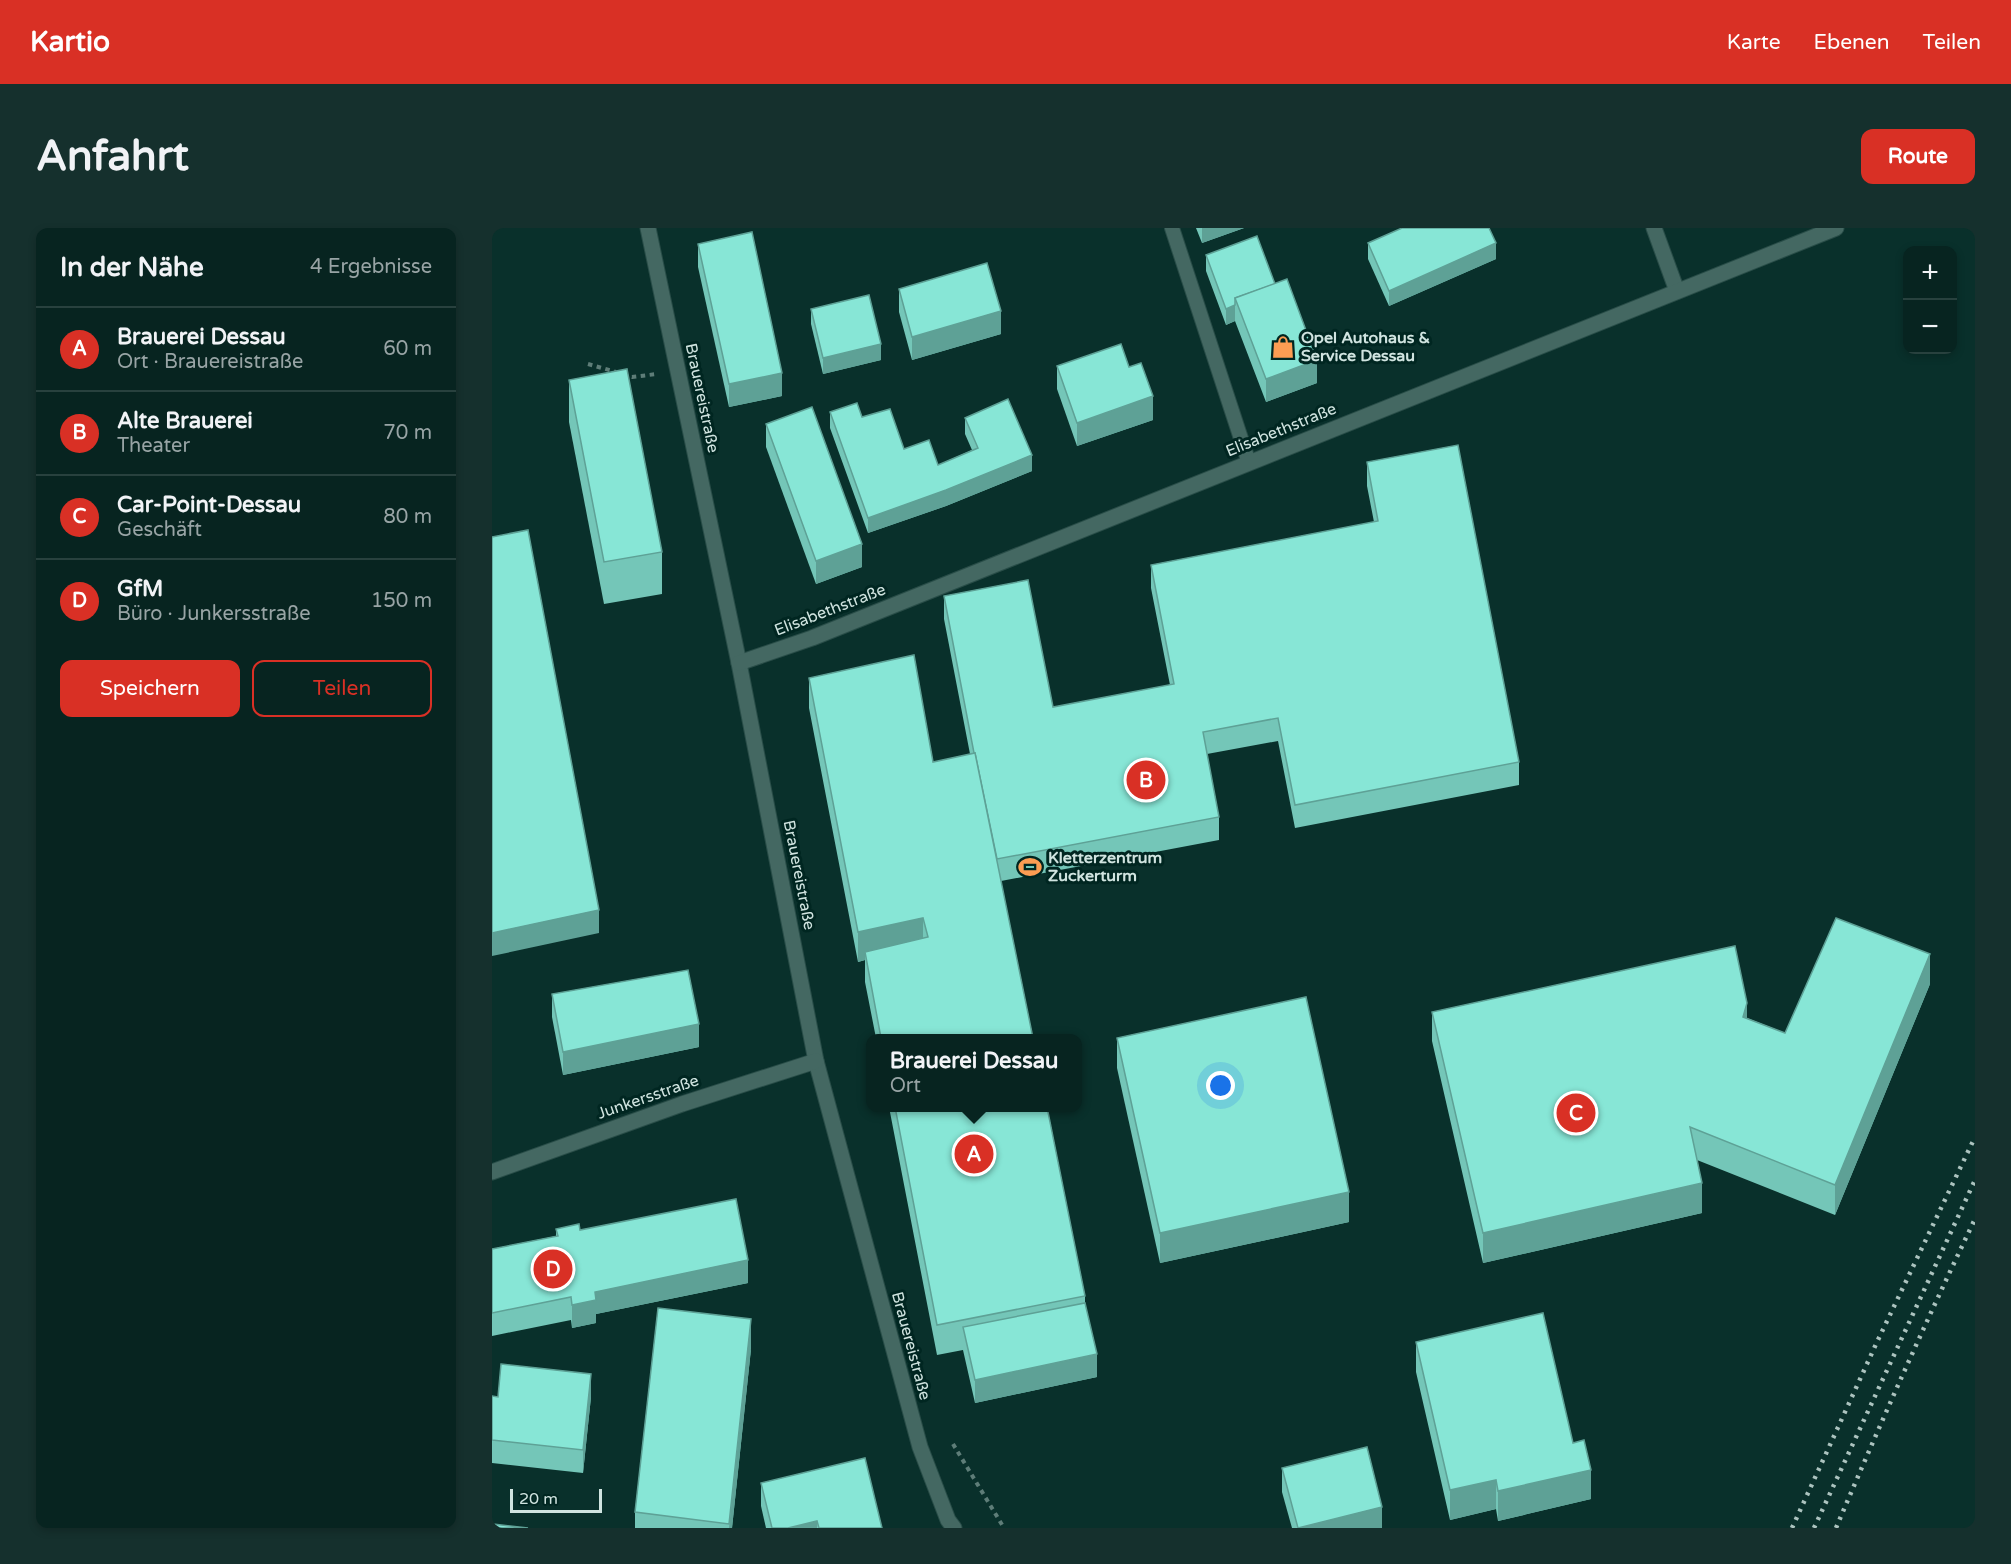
<!DOCTYPE html>
<html lang="de">
<head>
<meta charset="utf-8">
<style>
  body { margin:0; font-family:"Varela Round",sans-serif; background:#15302d; color:#f1f3f6 }
  .controls { position:absolute; right:18px; top:18px; display:grid; overflow:hidden; border-radius:12px; box-shadow:0 3px 9px #0003 }
  .controls button { width:54px; height:54px; display:grid; place-items:center; padding:0; border:0; border-bottom:2px solid #28413e; background:#072420; color:#f1f3f6; font:30px sans-serif }
  .scale { position:absolute; left:18px; bottom:15px; width:92px; box-sizing:border-box; padding-left:6px; border:3px solid #d0e4e0; border-top:0; font-size:16px; line-height:21px; white-space:nowrap; color:#d0e4e0; -webkit-text-stroke:4px #002621; paint-order:stroke }
  .you { position:absolute; left:729px; top:858px; width:21px; height:21px; margin:-15px; border:4px solid #fff; border-radius:50%; background:#1a73e8; box-shadow:0 0 0 9px #1a73e833 }
  .badge { display:grid; place-items:center; width:39px; height:39px; border-radius:50%; background:#d93025; color:#fff; font-size:20px; font-weight:700 }
  .pin { position:absolute; translate:-50% -50%; border:3px solid #fff; box-shadow:0 2px 6px #0006 }
  .popup { position:absolute; left:374px; top:806px; width:216px; height:78px; box-sizing:border-box; display:grid; place-content:center; border-radius:12px; background:#072420; filter:drop-shadow(0 2px 4px #0005); font-size:20px; white-space:nowrap; color:#98a4a5 }
  .popup b { font-size:22px; color:#f1f3f6 }
  .popup::after { content:''; position:absolute; left:50%; top:100%; margin-left:-12px; border:12px solid transparent; border-top-color:#072420 }
  .list { margin:0; padding:0; list-style:none }
  h2 { display:flex; justify-content:space-between; align-items:center; height:78px; margin:0; padding:0 24px; font-size:26px }
  h2 small { font-size:20px; font-weight:400; color:#98a4a5 }
  .list li { display:grid; grid-template-columns:39px 1fr auto; gap:18px; align-items:center; box-sizing:border-box; height:84px; padding:0 24px; border-top:2px solid #28413e }
  .list b { display:block; font-size:22px; white-space:nowrap }
  .list p { margin:0; font-size:20px; white-space:nowrap; color:#98a4a5 }
  .list em { font-size:20px; font-style:normal; color:#98a4a5 }
  .actions { display:flex; gap:12px; padding:18px 24px }
  .actions a { flex:1; padding:14px 0; border:2px solid #d93025; border-radius:12px; text-align:center; font-size:21px; color:#d93025 }
  .actions .main { background:#d93025; color:#fff }
  .map { position:relative; flex:none; width:1483px; height:1300px; overflow:hidden; border-radius:12px }
  header { display:flex; align-items:center; gap:36px; box-sizing:border-box; height:84px; padding:0 30px; background:#d93025; color:#fff }
  header strong { font-size:28px }
  nav { display:flex; gap:33px; margin-inline-start:auto; font-size:21px }
  .intro { display:flex; align-items:center; justify-content:space-between; box-sizing:border-box; height:144px; padding:0 36px }
  h1 { margin:0; font-size:42px }
  .button { padding:15px 27px; border-radius:12px; background:#d93025; color:#fff; font-size:21px; font-weight:700 }
  main { display:flex; gap:36px; padding:0 36px }
  aside { flex:1; background:#072420; border-radius:12px; box-shadow:0 3px 9px #0003 }
  .map>svg:first-child { display:block }
  .lines { fill:none; stroke-linecap:round; stroke-linejoin:round }
  .service-casing { stroke:#294d48; stroke-width:16 }
  .minor-casing { stroke:#294d48; stroke-width:17 }
  .tertiary-casing { stroke:#294d48; stroke-width:17 }
  .path { stroke:#5e7d78; stroke-width:4; stroke-dasharray:4.5 4.5; stroke-linecap:butt }
  .service { stroke:#446862; stroke-width:14 }
  .minor { stroke:#446862; stroke-width:15 }
  .tertiary { stroke:#446862; stroke-width:15 }
  .rail { stroke:#acc3bf; stroke-width:4.5; stroke-dasharray:3 6; stroke-linecap:butt }
  .wall { fill:#74c6b8 }
  .shaded-wall { fill:#5ea196 }
  .building { fill:#87e6d6; stroke:#5ea196; stroke-width:1.5 }
  .labels { text-anchor:middle; dominant-baseline:central; stroke-width:6; stroke-linejoin:round; paint-order:stroke }
  .poi-label { font-size:16px; font-weight:bold; fill:#d0e4e0; stroke:#002621; text-anchor:start }
  .street-label { font-size:16px; fill:#d0e4e0; stroke:#002621 }
</style>
</head>
<body>
<header>
<strong>Kartio</strong>
<nav><a>Karte</a><a>Ebenen</a><a>Teilen</a></nav>
</header>
<div class="intro"><h1>Anfahrt</h1><a class="button">Route</a></div>
<main>
<aside>
<h2>In der Nähe<small>4 Ergebnisse</small></h2>
<ul class="list">
<li><span class="badge">A</span><div><b>Brauerei Dessau</b><p>Ort · Brauereistraße</p></div><em>60 m</em></li>
<li><span class="badge">B</span><div><b>Alte Brauerei</b><p>Theater</p></div><em>70 m</em></li>
<li><span class="badge">C</span><div><b>Car-Point-Dessau</b><p>Geschäft</p></div><em>80 m</em></li>
<li><span class="badge">D</span><div><b>GfM</b><p>Büro · Junkersstraße</p></div><em>150 m</em></li>
</ul>
<div class="actions"><a class="main">Speichern</a><a>Teilen</a></div>
</aside>
<div class="map">
<svg width="1483" height="1300" viewBox="0 0 1483 1300">
  <rect width="100%" height="100%" fill="#09302b"/>
  <g class="lines">
    <!-- service casing -->
    <g class="service-casing">
      <polyline id="service" points="680,0 757,235"/>
    </g>
    <!-- minor casing -->
    <g class="minor-casing">
      <polyline id="minor" points="1162,0 1185,63"/>
    </g>
    <!-- tertiary casing -->
    <g class="tertiary-casing">
      <g id="tertiary">
        <polyline points="156,0 247,435 324,833 428,1219 456,1292 462,1300"/>
        <polyline points="247,435 320,410 1344,0"/>
        <polyline points="0,944 190,876 324,833"/>
      </g>
    </g>
    <!-- path -->
    <g class="path">
      <polyline points="96,136 124,144"/>
      <polyline points="131,147 140,149 165,146"/>
      <polyline points="461,1216 512,1300"/>
    </g>
    <!-- service -->
    <use href="#service" class="service"/>
    <!-- minor -->
    <use href="#minor" class="minor"/>
    <!-- tertiary -->
    <use href="#tertiary" class="tertiary"/>
    <!-- rail -->
    <g class="rail">
      <polyline points="1300,1300 1385,1114 1483,909"/>
      <polyline points="1322,1300 1483,952"/>
      <path d="M1344,1300C1388,1196 1434,1093 1483,991"/>
    </g>
  </g>
  <!-- wall -->
  <g class="wall">
    <polygon points="704,0 752,0 710,15"/>
    <polygon points="876,15 1004,31 897,78 876,31"/>
    <polygon points="206,16 290,168 237,179 206,39"/>
    <polygon points="714,27 783,56 825,155 774,174 743,93 734,97 714,43"/>
    <polygon points="407,61 509,106 420,132 407,84"/>
    <polygon points="319,81 389,132 331,146 319,96"/>
    <polygon points="565,138 637,139 661,192 585,218 565,161"/>
    <polygon points="77,152 170,324 170,366 112,376 77,194"/>
    <polygon points="338,184 370,189 412,221 446,237 480,222 473,206 473,190 540,243 454,278 376,305 338,200"/>
    <polygon points="274,196 370,339 324,356 274,219"/>
    <polygon points="875,234 1027,534 1027,557 803,600 786,513 715,526 727,589 727,612 509,653 541,810 384,810 373,754 373,732 366,734 317,480 317,450 441,534 478,526 452,391 452,368 561,479 678,457 659,360 659,337 882,294 875,258"/>
    <polygon points="1438,756 1343,987 1205,932 1210,985 991,1035 940,813 940,784 1255,790 1293,805"/>
    <polygon points="60,766 207,819 71,847 60,789"/>
    <polygon points="625,810 857,994 668,1035 625,840"/>
    <polygon points="397,879 555,879 593,1068 593,1075 605,1149 483,1175 471,1122 445,1127"/>
    <polygon points="64,1001 88,1002 256,1055 104,1086 104,1095 80,1100 79,1092 0,1108 0,1021 64,1008"/>
    <polygon points="924,1114 1081,1215 1099,1271 1006,1293 1004,1281 958,1292 924,1144"/>
    <polygon points="259,1121 240,1300 143,1300 143,1284"/>
    <polygon points="0,1168 6,1169 99,1169 91,1245 0,1235"/>
    <polygon points="790,1240 890,1300 800,1300 790,1264"/>
    <polygon points="269,1255 390,1300 274,1300 269,1278"/>
  </g>
  <!-- shaded-wall -->
  <g class="shaded-wall">
    <polygon points="710,0 752,0 710,15"/>
    <polygon points="1004,15 1004,31 897,78 897,63"/>
    <polygon points="743,77 743,93 734,97 734,81"/>
    <polygon points="509,83 509,106 420,132 420,109"/>
    <polygon points="389,116 389,132 331,146 331,130"/>
    <polygon points="825,132 825,155 774,174 774,151"/>
    <polygon points="290,145 290,168 237,179 237,156"/>
    <polygon points="661,168 661,192 585,218 585,195"/>
    <polygon points="540,227 540,243 454,278 376,305 376,290"/>
    <polygon points="370,316 370,339 324,356 324,333"/>
    <polygon points="107,682 107,705 0,728 0,705"/>
    <polygon points="431,690 431,720 373,724 373,732 366,734 366,704"/>
    <polygon points="1438,726 1438,756 1343,987 1343,957"/>
    <polygon points="1255,775 1255,805 1251,789"/>
    <polygon points="207,796 207,819 71,847 71,824"/>
    <polygon points="1210,955 1210,985 991,1035 991,1005"/>
    <polygon points="857,964 857,994 668,1035 668,1005"/>
    <polygon points="256,1032 256,1055 104,1086 104,1095 80,1100 80,1077 103,1064"/>
    <polygon points="259,1091 259,1121 240,1300 237,1300"/>
    <polygon points="605,1126 605,1149 483,1175 483,1152"/>
    <polygon points="99,1146 99,1169 91,1245 91,1222"/>
    <polygon points="1099,1242 1099,1271 1006,1293 1006,1263"/>
    <polygon points="1004,1252 1004,1281 958,1292 958,1262"/>
    <polygon points="890,1279 890,1300 806,1300"/>
    <polygon points="325,1293 325,1300 296,1300"/>
  </g>
  <!-- building -->
  <g class="building">
    <polygon points="910,0 997,0 1004,15 897,63 876,15"/>
    <polygon points="260,4 290,145 237,156 206,16"/>
    <polygon points="765,8 783,56 743,70 743,77 734,81 714,27"/>
    <polygon points="495,35 509,83 420,109 407,61"/>
    <polygon points="795,51 825,132 774,151 743,70"/>
    <polygon points="377,67 389,116 331,130 319,81"/>
    <polygon points="629,116 637,139 649,135 661,168 585,195 565,138"/>
    <polygon points="135,141 170,324 112,334 77,152"/>
    <polygon points="516,171 540,227 454,262 376,290 338,184 365,175 370,189 398,181 412,221 437,212 446,237 486,220 473,190"/>
    <polygon points="320,179 370,316 324,333 274,196"/>
    <polygon points="966,217 1027,534 803,577 786,490 711,504 727,589 505,631 483,525 482,525 452,368 536,352 561,479 682,456 659,337 886,293 875,234"/>
    <polygon points="36,302 107,682 0,705 0,309"/>
    <polygon points="422,427 441,534 483,525 541,810 389,810 373,724 436,709 431,690 366,704 317,450"/>
    <polygon points="1344,690 1438,726 1343,957 1198,899 1210,955 991,1005 940,784 1243,718 1255,775 1251,789 1293,805"/>
    <polygon points="196,742 207,796 71,824 60,766"/>
    <polygon points="814,769 857,964 668,1005 625,810"/>
    <polygon points="403,879 555,879 593,1068 445,1097"/>
    <polygon points="244,971 256,1032 103,1064 104,1072 80,1077 79,1069 0,1085 0,1021 66,1008 64,1001 87,996 88,1002"/>
    <polygon points="593,1075 605,1126 483,1152 471,1099"/>
    <polygon points="166,1080 259,1091 237,1296 143,1284"/>
    <polygon points="1051,1085 1081,1215 1092,1212 1099,1242 1006,1263 1004,1252 958,1262 924,1114"/>
    <polygon points="9,1136 99,1146 91,1222 0,1212 0,1168 6,1169"/>
    <polygon points="875,1219 890,1279 806,1300 790,1240"/>
    <polygon points="373,1230 390,1300 327,1300 325,1293 296,1300 280,1300 269,1255"/>
    <polygon points="1,1296 36,1300 0,1300"/>
  </g>
  <!-- icons -->
  <defs>
    <g id="shop-bare" transform="scale(1.8)"><path d="M-5-2.5h2.3a2.7 3.5 0 0 1 5.4 0H5L5.5 6h-11ZM-1.5-2.5h3a1.5 2.3 0 0 0-3 0Z" fill="#fc9d53" stroke="#002621" stroke-width="2.5" paint-order="stroke"/></g>
    <g id="stadium-bare" transform="scale(1.8)"><path d="M0-5a6.5 5 0 1 0 0 10a6.5 5 0 1 0 0-10ZM-3.5-1.8h7v3.6h-7Z" fill="#fc9d53" stroke="#002621" stroke-width="2.5" paint-order="stroke"/></g>
  </defs>
  <g fill-rule="evenodd">
    <use href="#shop-bare" x="791" y="119"/>
    <use href="#stadium-bare" x="538" y="639"/>
  </g>
  <g class="labels">
    <!-- poi labels -->
    <g class="poi-label">
      <text x="809" y="110">Opel Autohaus &amp;<tspan x="809" dy="18">Service Dessau</tspan></text>
      <text x="556" y="630">Kletterzentrum<tspan x="556" dy="18">Zuckerturm</tspan></text>
    </g>
    <!-- street labels -->
    <g class="street-label">
      <text transform="translate(210 170) rotate(78)">Brauereistraße</text>
      <text transform="translate(789 202) rotate(-22)">Elisabethstraße</text>
      <text transform="translate(338 382) rotate(-21)">Elisabethstraße</text>
      <text transform="translate(307 647) rotate(79)">Brauereistraße</text>
      <text transform="translate(156 869) rotate(-19)">Junkersstraße</text>
      <text transform="translate(419 1118) rotate(75)">Brauereistraße</text>
    </g>
  </g>
</svg>
<div class="controls">
<button>+</button>
<button>−</button>
</div>
<div class="scale">20 m</div>
<div class="you"></div>
<div class="pin badge" style="left:482px;top:926px">A</div>
<div class="popup"><b>Brauerei Dessau</b>Ort</div>
<div class="pin badge" style="left:654px;top:552px">B</div>
<div class="pin badge" style="left:1084px;top:885px">C</div>
<div class="pin badge" style="left:61px;top:1041px">D</div>
</div>
</main>
</body>
</html>
